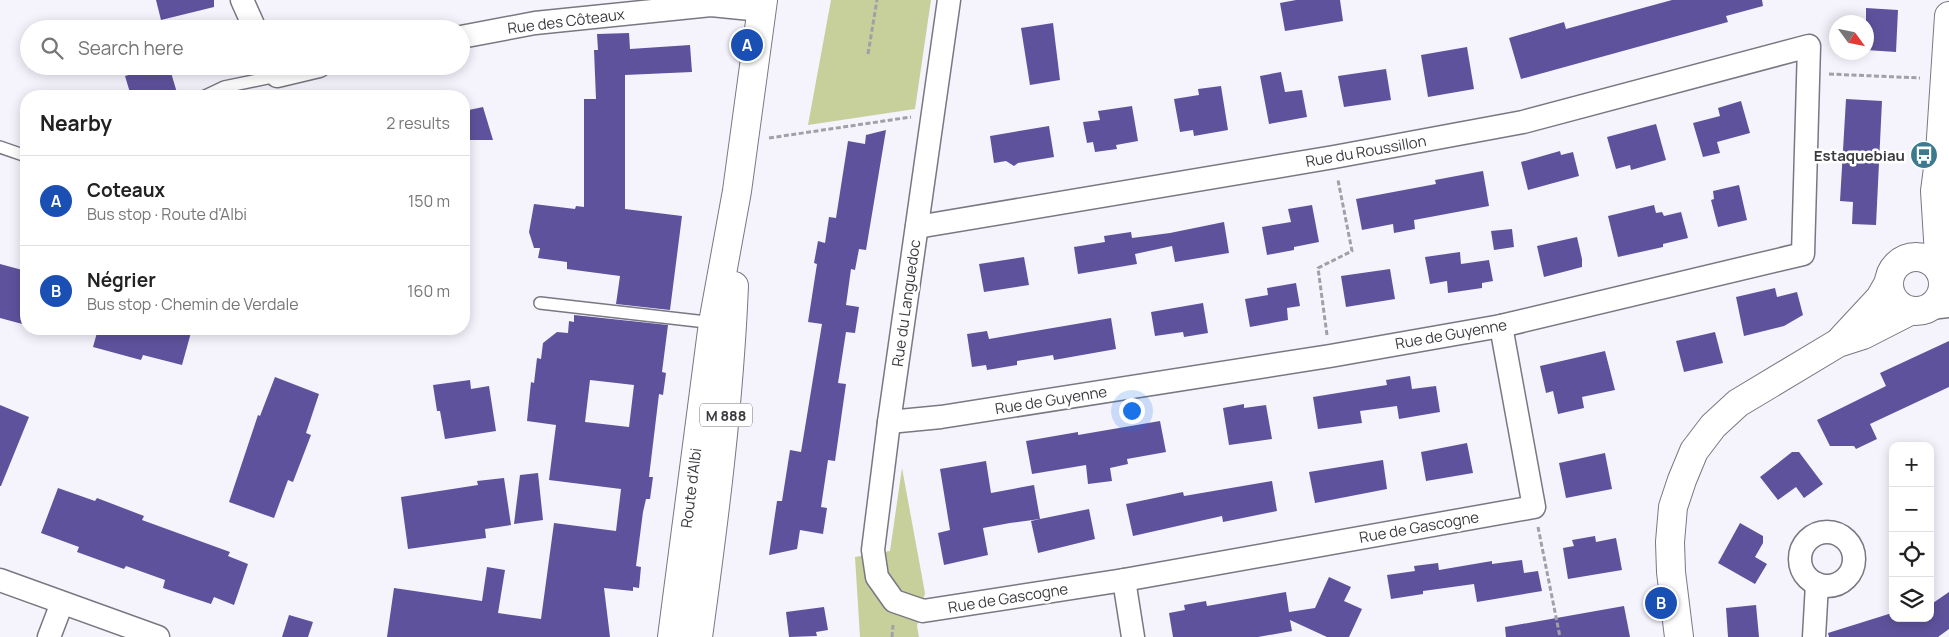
<!DOCTYPE html>
<html lang="en">
<head>
<meta charset="utf-8">
<style>
  body { margin:0; font-family:Manrope,sans-serif; background:#f6f6f6; color:#222 }
  .controls { position:absolute; right:15px; bottom:15px; display:grid; overflow:hidden; border-radius:10px; box-shadow:0 2px 12px #0003 }
  .controls button { width:45px; height:45px; display:grid; place-items:center; padding:0; border:0; border-bottom:1px solid #e0e0e0; background:#fff; color:#222; font:25px sans-serif }
  .compass { position:absolute; left:1829px; top:15px; width:45px; height:45px; border-radius:50%; background:#fff; box-shadow:0 2px 12px #0003; rotate:123deg }
  .you { position:absolute; left:1131px; top:410px; width:18px; height:18px; margin:-12px; border:4px solid #fff; border-radius:50%; background:#1a73e8; box-shadow:0 0 0 8px #1a73e833 }
  .badge { display:grid; place-items:center; width:32px; height:32px; border-radius:50%; background:#3c7a90; color:#fff; font-size:16px; font-weight:700 }
  .pin { position:absolute; translate:-50% -50%; border:2px solid #fff; box-shadow:0 1px 5px #0006 }
  .list { margin:0; padding:0; list-style:none }
  h2 { display:flex; justify-content:space-between; align-items:center; height:65px; margin:0; padding:0 20px; font-size:21px }
  h2 small { font-size:16px; font-weight:400; color:#767676 }
  .list li { display:grid; grid-template-columns:32px 1fr auto; gap:15px; align-items:center; box-sizing:border-box; height:90px; padding:0 20px; border-top:1px solid #e0e0e0 }
  .list b { display:block; font-size:19px; white-space:nowrap }
  .list p { margin:0; font-size:16px; white-space:nowrap; color:#767676 }
  .list em { font-size:16px; font-style:normal; color:#767676 }
  .icon { flex:none; width:28px; height:28px; fill:none; stroke:currentColor; stroke-width:2; stroke-linecap:round; stroke-linejoin:round }
  .map { position:relative; flex:none; width:1949px; height:637px; overflow:hidden }
  .search { position:absolute; background:#fff; box-shadow:0 2px 12px #0003; left:20px; top:20px; width:450px; height:55px; display:flex; align-items:center; gap:12px; box-sizing:border-box; padding:0 18px; border-radius:28px; color:#767676; font-size:19px }
  .panel { position:absolute; background:#fff; box-shadow:0 2px 12px #0003; left:20px; top:90px; width:450px; height:245px; border-radius:20px }
  .map>svg:first-child { display:block }
  .green { fill:#c7cf9a }
  .building { fill:#5f529d; fill-rule:evenodd }
  .lines { fill:none; stroke-linecap:round; stroke-linejoin:round }
  .service-casing { stroke:#787882; stroke-width:14 }
  .minor-casing { stroke:#787882; stroke-width:25 }
  .tertiary-casing { stroke:#787882; stroke-width:30 }
  .primary-casing { stroke:#787882; stroke-width:30 }
  .path { stroke:#a1a0a7; stroke-width:3; stroke-dasharray:5 2.5; stroke-linecap:butt }
  .service { stroke:#fff; stroke-width:11 }
  .minor { stroke:#fff; stroke-width:22 }
  .tertiary { stroke:#fff; stroke-width:28 }
  .primary { stroke:#fff; stroke-width:28 }
  .labels { text-anchor:middle; dominant-baseline:central; stroke-width:5; stroke-linejoin:round; paint-order:stroke }
  .shield { fill:#fff; stroke:#767579; stroke-width:1 }
  .shield-label { font-size:14px; font-weight:bold; fill:#3b3a3f }
  .street-label { font-size:15px; fill:#3b3a3f; stroke:#fff }
  .poi-label { font-size:15px; font-weight:bold; fill:#3b3a3f; stroke:#fff; text-anchor:end }
</style>
</head>
<body>
<div class="map">
<svg width="1949" height="637" viewBox="0 0 1949 637">
  <rect width="100%" height="100%" fill="#f5f4fd"/>
  <!-- green -->
  <g class="green">
    <polygon points="831,0 931,0 915,109 808,125"/>
    <polygon points="902,468 925,593 917,626 919,637 860,637 855,557 890,551"/>
  </g>
  <!-- building -->
  <g class="building">
    <polygon points="156,0 214,0 214,7 161,20"/>
    <polygon points="1296,0 1340,0 1343,21 1285,31 1280,3"/>
    <polygon points="1672,0 1762,0 1763,6 1726,16 1728,22 1521,79 1509,38 1564,22 1566,29"/>
    <polygon points="1866,8 1898,10 1896,52 1866,50"/>
    <polygon points="1053,23 1060,80 1030,85 1021,28"/>
    <polygon points="629,33 630,49 690,45 692,72 625,75 625,209 682,216 670,310 616,304 620,276 567,269 567,262 538,258 540,248 534,248 529,232 534,204 575,209 576,206 584,207 584,99 596,99 594,50 598,50 597,34"/>
    <polygon points="1467,47 1474,89 1428,97 1421,55"/>
    <polygon points="159,66 169,66 178,96 131,96 125,76"/>
    <polygon points="1386,69 1391,100 1344,107 1338,76"/>
    <polygon points="1281,72 1285,92 1302,90 1307,117 1269,124 1260,76"/>
    <polygon points="1221,86 1228,130 1194,136 1193,130 1180,132 1174,99 1199,95 1198,89"/>
    <polygon points="1846,99 1882,101 1876,225 1852,224 1853,202 1840,201"/>
    <polygon points="1741,101 1750,133 1717,142 1720,153 1703,157 1693,123 1720,116 1718,108"/>
    <polygon points="1132,106 1138,141 1116,145 1117,149 1095,152 1093,142 1087,143 1083,122 1100,120 1098,111"/>
    <polygon points="483,107 493,140 464,140 464,111"/>
    <polygon points="1656,124 1666,160 1631,170 1630,165 1616,169 1607,137"/>
    <polygon points="1049,126 1054,157 1018,163 1014,166 1006,161 994,163 990,136"/>
    <polygon points="886,130 866,250 859,249 855,270 851,269 846,305 859,307 855,333 846,332 838,383 846,384 835,461 828,460 821,507 827,508 823,534 800,530 797,549 769,555 777,501 782,501 790,450 801,452 822,324 808,322 817,264 814,263 818,241 825,243 829,217 836,218 848,141 865,144 866,135"/>
    <polygon points="1560,151 1561,155 1573,152 1579,176 1528,190 1521,162"/>
    <polygon points="1483,171 1489,206 1414,220 1415,229 1394,233 1393,224 1362,230 1356,199 1436,184 1435,180"/>
    <polygon points="1739,185 1747,220 1718,227 1711,200 1714,199 1713,191"/>
    <polygon points="1312,205 1319,242 1294,247 1294,250 1267,255 1262,227 1291,222 1288,209"/>
    <polygon points="1654,205 1656,213 1662,212 1664,216 1681,212 1688,238 1663,244 1663,247 1618,257 1608,216"/>
    <polygon points="1224,222 1229,253 1175,262 1172,246 1135,254 1137,264 1078,274 1074,247 1105,242 1104,236 1131,232 1132,238 1170,233"/>
    <polygon points="1512,229 1514,247 1494,250 1491,231"/>
    <polygon points="1577,237 1582,259 1582,267 1544,277 1537,246"/>
    <polygon points="1460,252 1461,264 1489,260 1493,281 1482,283 1482,288 1448,293 1447,281 1430,284 1425,257"/>
    <polygon points="1024,257 1029,285 984,292 979,264"/>
    <polygon points="0,264 26,271 26,325 0,318"/>
    <polygon points="1390,269 1395,299 1346,307 1341,276"/>
    <polygon points="1296,283 1300,306 1287,308 1288,320 1250,327 1245,299 1268,295 1267,288"/>
    <polygon points="1775,288 1777,297 1797,292 1803,315 1784,326 1744,336 1736,297"/>
    <polygon points="1203,303 1208,333 1184,337 1183,332 1155,336 1151,312"/>
    <path d="M574,315L668,325L662,372L666,373L663,395L659,394L649,477H653L650,499H646L643,512L636,566L641,567L639,588L633,587V591L604,588L610,637H387L394,588L482,601L487,567L505,570L498,613L541,619L554,523L616,531L621,489L549,480L556,425L527,421L531,382L534,383L537,358L541,359L543,343L557,332L568,333L569,321L574,322ZM590,380L634,385L629,427L585,422Z"/>
    <polygon points="1111,318 1116,349 1054,360 1053,355 1017,361 1017,365 987,370 986,365 972,367 967,334 987,331 989,339"/>
    <polygon points="98,329 192,329 182,365 143,355 141,360 93,347"/>
    <polygon points="1715,332 1723,363 1684,372 1676,341"/>
    <polygon points="1949,341 1949,387 1870,424 1877,439 1856,449 1854,446 1830,446 1817,420 1886,386 1880,373"/>
    <polygon points="1605,351 1615,390 1582,397 1584,408 1558,414 1553,391 1546,393 1540,366"/>
    <polygon points="1410,376 1412,389 1436,386 1440,412 1399,419 1397,406 1360,411 1362,423 1318,429 1313,397 1387,385 1386,380"/>
    <polygon points="275,377 319,394 306,433 311,435 293,482 288,480 274,518 229,502 258,415 260,416"/>
    <polygon points="470,380 471,389 489,386 496,431 445,439 440,411 437,411 433,385"/>
    <polygon points="1244,404 1244,408 1266,405 1272,439 1229,445 1223,408"/>
    <polygon points="0,405 29,417 1,486 0,486"/>
    <polygon points="1160,421 1166,452 1127,459 1128,464 1110,468 1112,481 1088,484 1086,465 1032,474 1026,441 1078,432 1078,435"/>
    <polygon points="1467,443 1473,473 1426,481 1421,452"/>
    <polygon points="1792,452 1799,452 1823,484 1804,498 1796,487 1778,500 1760,477"/>
    <polygon points="1605,453 1612,489 1566,498 1559,463"/>
    <polygon points="1383,460 1387,489 1315,503 1309,472"/>
    <polygon points="986,461 991,493 1034,485 1040,519 1089,509 1095,539 1038,553 1031,521 1040,519 1010,523 983,528 988,555 944,565 938,533 950,530 940,469"/>
    <polygon points="538,473 543,520 514,524 520,475"/>
    <polygon points="504,478 511,525 485,529 486,538 408,549 401,497 478,485 477,481"/>
    <polygon points="1272,481 1277,511 1223,522 1222,516 1133,536 1126,504 1183,492 1184,496"/>
    <polygon points="58,488 95,501 97,498 144,516 142,520 230,552 228,556 248,564 234,605 214,597 211,604 163,588 165,580 126,566 124,569 77,552 79,547 41,533"/>
    <polygon points="1740,523 1763,536 1763,543 1755,557 1767,564 1755,584 1718,563"/>
    <polygon points="1595,536 1596,542 1616,538 1622,570 1568,579 1563,548 1574,546 1572,540"/>
    <polygon points="1522,560 1524,573 1538,571 1542,591 1477,602 1474,584 1423,591 1423,594 1391,599 1387,575 1415,571 1414,566 1438,563 1439,570 1492,561 1492,564"/>
    <polygon points="1329,577 1351,587 1344,601 1362,609 1349,637 1327,637 1290,620 1292,631 1258,637 1173,637 1169,613 1185,610 1184,605 1206,601 1207,606 1286,592 1289,612 1315,608"/>
    <polygon points="1949,592 1949,629 1938,637 1829,637 1828,633 1892,613 1893,618 1930,618 1930,605"/>
    <polygon points="1756,605 1759,637 1728,637 1726,608"/>
    <polygon points="1624,606 1630,637 1506,637 1505,627"/>
    <polygon points="824,607 828,630 816,632 817,636 789,637 786,612"/>
    <polygon points="289,615 313,622 308,637 282,637"/>
  </g>
  <g class="lines">
    <!-- service casing -->
    <g class="service-casing">
      <g id="service">
        <polyline points="205,96 224,87 277,76"/>
        <polyline points="0,147 26,156"/>
        <polyline points="540,303 715,323"/>
      </g>
    </g>
    <!-- minor casing -->
    <g class="minor-casing">
      <g id="minor">
        <polyline points="242,0 255,29"/>
        <polyline points="949,0 889,422 873,550 877,577 894,601 923,611 1124,580 1133,637"/>
        <polyline points="461,37 535,23 711,5 761,10"/>
        <polyline points="273,66 277,76 319,66"/>
        <polyline points="1930,308 1949,306"/>
        <polyline points="889,422 941,417 1330,356 1501,326 1803,254 1809,46 1523,122 1334,157 917,227"/>
        <circle cx="1827" cy="559" r="27"/>
        <polyline points="0,580 158,637"/>
        <polyline points="1124,580 1534,507 1501,326"/>
        <polyline points="49,637 62,603"/>
        <polyline points="1814,637 1817,584"/>
      </g>
    </g>
    <!-- tertiary casing -->
    <g class="tertiary-casing">
      <g id="tertiary">
        <circle cx="1916" cy="284" r="27"/>
        <polyline points="1940,271 1935,191 1940,153 1949,16"/>
        <polyline points="1841,340 1880,298 1888,284"/>
        <polyline points="1679,637 1671,572 1670,542 1673,507 1682,480 1694,451 1713,426 1738,403 1838,343 1863,335 1910,311"/>
      </g>
    </g>
    <!-- primary casing -->
    <g class="primary-casing">
      <g id="primary">
        <polyline points="672,637 713,323 737,191 763,0"/>
        <path d="M698,637C714,520 729,404 734,286"/>
      </g>
    </g>
    <!-- path -->
    <g class="path">
      <polyline points="868,54 877,0"/>
      <polyline points="1829,74 1920,78"/>
      <polyline points="769,138 911,117"/>
      <polyline points="1327,335 1318,268 1352,251 1338,180"/>
      <polyline points="1538,527 1560,637"/>
      <polyline points="892,637 893,625"/>
    </g>
    <!-- service -->
    <use href="#service" class="service"/>
    <!-- minor -->
    <use href="#minor" class="minor"/>
    <!-- tertiary -->
    <use href="#tertiary" class="tertiary"/>
    <!-- primary -->
    <use href="#primary" class="primary"/>
  </g>
  <!-- icons -->
  <defs>
    <g id="bus-disc" transform="scale(1.4375)"><circle r="9.5" fill="#3c7a90" stroke="#fff"/><path d="M-5-6H5V4H4V6H2V4H-2V6H-4V4H-5ZM-3.5-4V0h7V-4ZM-3.5 1.2v1.5H-2V1.2ZM2 1.2v1.5H3.5V1.2Z" fill="#fff"/></g>
  </defs>
  <g fill-rule="evenodd">
    <use href="#bus-disc" x="1924" y="155"/>
  </g>
  <g class="labels">
    <!-- shield labels -->
    <rect class="shield" x="700" y="403.5" width="52" height="23" rx="4"/>
    <g class="shield-label">
      <text x="726" y="415">M 888</text>
    </g>
    <!-- street labels -->
    <g class="street-label">
      <text transform="translate(566 21) rotate(-7)">Rue des Côteaux</text>
      <text transform="translate(1366 151) rotate(-10)">Rue du Roussillon</text>
      <text transform="translate(906 303) rotate(-82)">Rue du Languedoc</text>
      <text transform="translate(1451 334) rotate(-10)">Rue de Guyenne</text>
      <text transform="translate(1051 400) rotate(-9)">Rue de Guyenne</text>
      <text transform="translate(691 488) rotate(-83)">Route d'Albi</text>
      <text transform="translate(1419 527) rotate(-10)">Rue de Gascogne</text>
      <text transform="translate(1008 598) rotate(-9)">Rue de Gascogne</text>
    </g>
    <!-- poi labels -->
    <g class="poi-label">
      <text x="1905" y="155">Estaquebiau</text>
    </g>
  </g>
</svg>
<div class="controls">
<button>+</button>
<button>−</button>
<button><svg class="icon" aria-label="locate" viewBox="0 0 24 24"><circle cx="12" cy="12" r="6"/><path d="M12 2v4M12 18v4M2 12h4M18 12h4"/></svg></button>
<button><svg class="icon" aria-label="layers" viewBox="0 0 24 24"><path d="M12 4l9 5-9 5-9-5zM3 14l9 5 9-5"/></svg></button>
</div>
<svg class="compass" viewBox="-18 -18 36 36"><path d="M0-13l5 13h-10z" fill="#e53935"/><path d="M0 13l5-13h-10z" fill="#767676"/></svg>
<div class="you"></div>
<div class="pin badge" style="left:747px;top:45px;background:#1a4fb4">A</div>
<div class="pin badge" style="left:1661px;top:603px;background:#1a4fb4">B</div>
<div class="search"><svg class="icon" aria-label="search" viewBox="0 0 24 24"><circle cx="10" cy="10" r="6"/><path d="M15 15l6 6"/></svg>Search here</div>
<section class="panel">
<h2>Nearby<small>2 results</small></h2>
<ul class="list">
<li><span class="badge" style="background:#1a4fb4">A</span><div><b>Coteaux</b><p>Bus stop · Route d'Albi</p></div><em>150 m</em></li>
<li><span class="badge" style="background:#1a4fb4">B</span><div><b>Négrier</b><p>Bus stop · Chemin de Verdale</p></div><em>160 m</em></li>
</ul>
</section>
</div>
</body>
</html>
